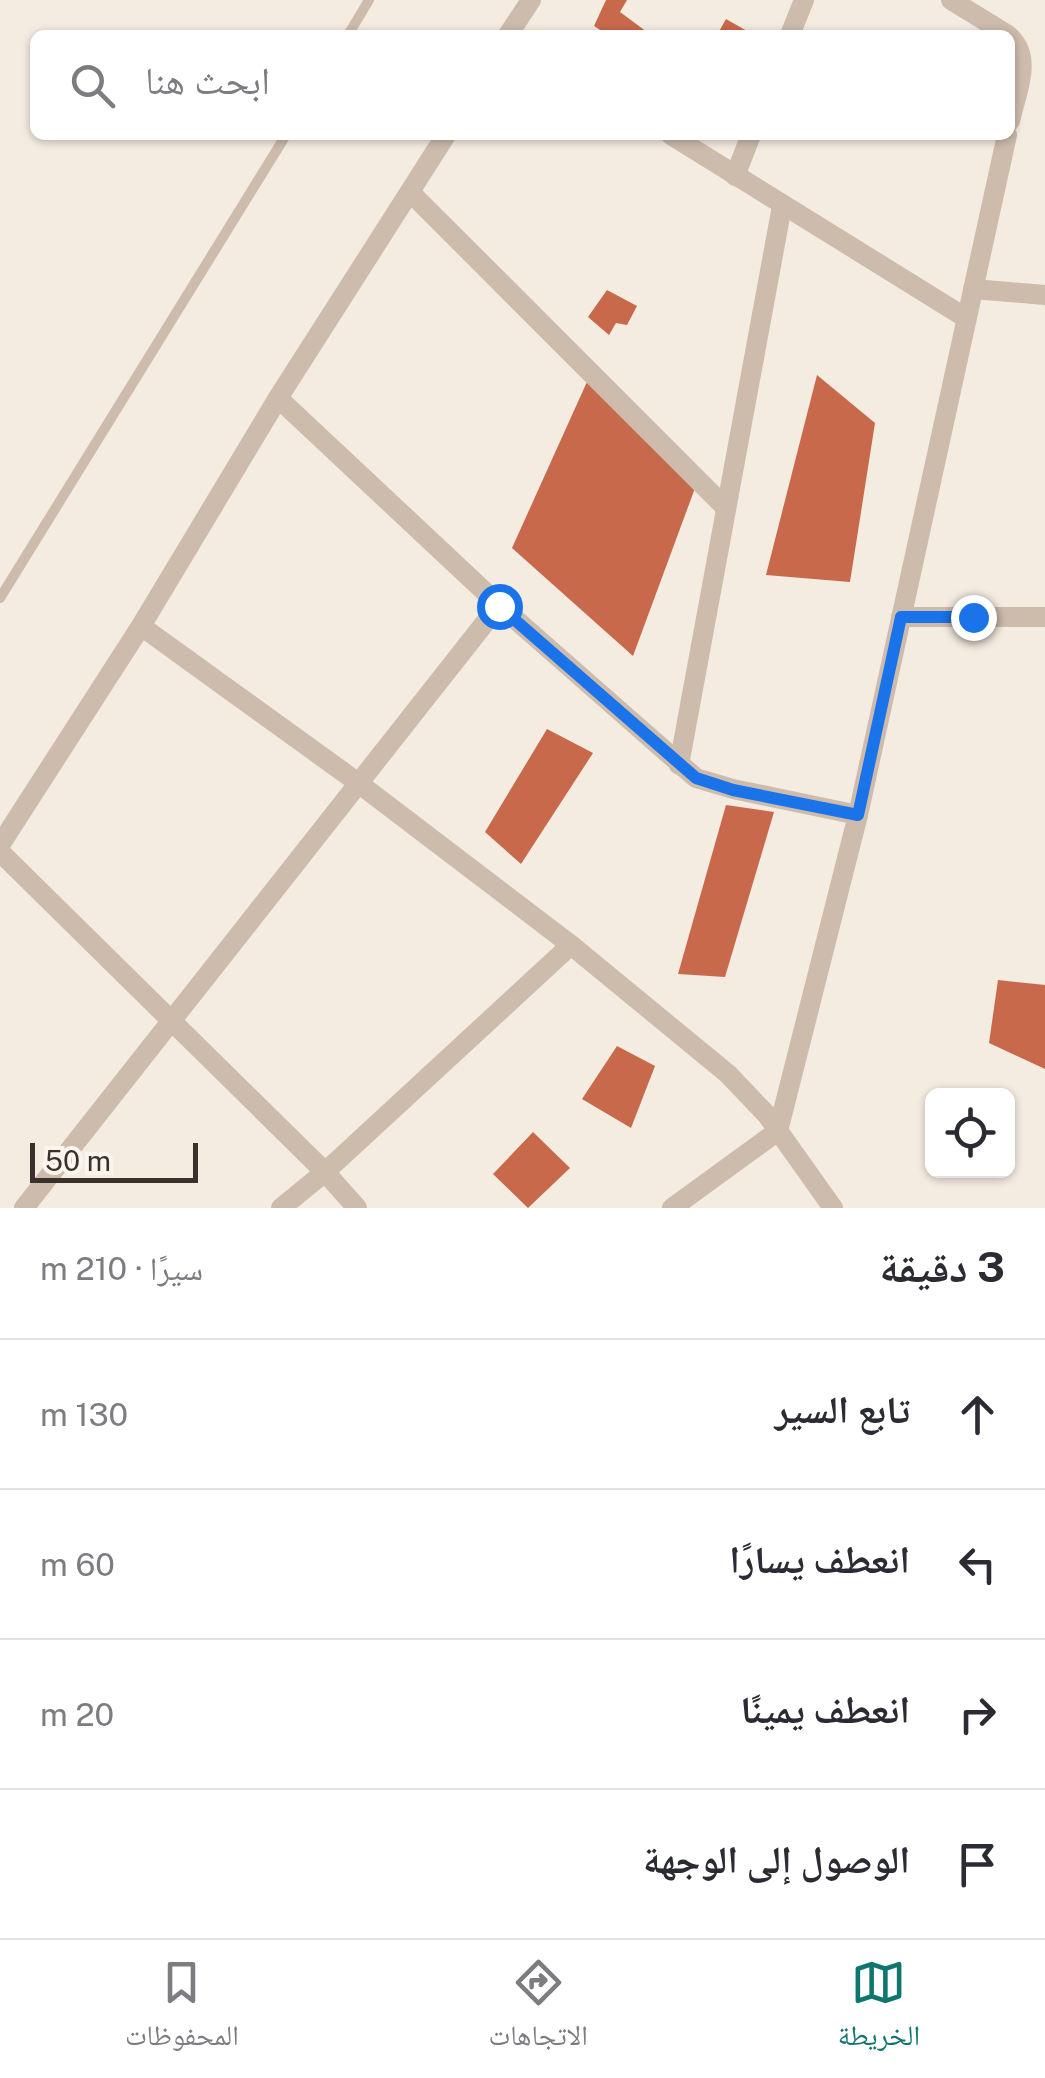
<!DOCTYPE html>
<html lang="ar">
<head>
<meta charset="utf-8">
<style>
  body { margin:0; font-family:"Public Sans","Noto Naskh Arabic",sans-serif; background:#f7f7f7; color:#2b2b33; direction:rtl }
  .controls { position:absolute; right:30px; bottom:30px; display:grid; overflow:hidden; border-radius:15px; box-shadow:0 2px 8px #0004 }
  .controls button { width:90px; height:90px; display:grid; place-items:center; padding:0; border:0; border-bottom:2px solid #e1e1e2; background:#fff; color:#2b2b33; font:50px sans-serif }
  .scale { position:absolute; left:30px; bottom:25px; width:168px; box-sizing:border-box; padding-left:10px; border:5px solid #3b302b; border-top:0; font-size:28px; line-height:35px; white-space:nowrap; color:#3b302b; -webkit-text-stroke:8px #fbf5ee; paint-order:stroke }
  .stop { position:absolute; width:30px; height:30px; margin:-22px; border:8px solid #1a73e8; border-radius:50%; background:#fff }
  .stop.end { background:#1a73e8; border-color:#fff; box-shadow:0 2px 10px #0008 }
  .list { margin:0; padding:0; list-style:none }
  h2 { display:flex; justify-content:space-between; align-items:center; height:130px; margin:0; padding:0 40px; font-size:42px }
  h2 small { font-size:32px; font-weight:400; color:#7c7c81 }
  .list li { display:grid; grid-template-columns:65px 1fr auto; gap:30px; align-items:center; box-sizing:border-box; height:150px; padding:0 40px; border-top:2px solid #e1e1e2 }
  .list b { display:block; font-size:38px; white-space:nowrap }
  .list em { font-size:32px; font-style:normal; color:#7c7c81 }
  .icon { flex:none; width:55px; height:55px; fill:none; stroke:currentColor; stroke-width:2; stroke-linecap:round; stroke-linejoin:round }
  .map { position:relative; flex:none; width:1045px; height:1208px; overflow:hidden; direction:ltr }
  .search { position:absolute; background:#fff; box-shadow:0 2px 8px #0004; left:30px; right:30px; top:30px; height:110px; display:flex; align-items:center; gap:25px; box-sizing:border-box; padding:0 35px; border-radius:15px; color:#7c7c81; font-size:38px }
  .sheet { height:730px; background:#fff }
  nav { display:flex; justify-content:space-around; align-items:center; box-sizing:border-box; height:140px; border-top:2px solid #e1e1e2; background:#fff; font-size:28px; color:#7c7c81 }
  nav a { display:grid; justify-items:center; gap:5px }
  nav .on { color:#0f766e }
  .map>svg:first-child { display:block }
  .building { fill:#c8694b }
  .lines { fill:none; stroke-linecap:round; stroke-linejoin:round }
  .service { stroke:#cdbbac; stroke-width:10 }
  .minor { stroke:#cdbbac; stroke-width:20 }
  .route { stroke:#1a73e8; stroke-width:12 }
</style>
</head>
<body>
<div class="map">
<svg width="1045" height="1208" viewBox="0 0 1045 1208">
  <rect width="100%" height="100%" fill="#f4ebe1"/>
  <!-- building -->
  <g class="building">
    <polygon points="606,0 627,0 620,12 651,35 608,35 594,26"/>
    <polygon points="726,19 754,35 717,35"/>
    <polygon points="607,290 637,306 627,325 616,323 609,335 588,317"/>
    <polygon points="591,373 698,480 633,656 512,548"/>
    <polygon points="817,375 875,423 850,582 766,575"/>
    <polygon points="547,729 593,753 521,864 485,832"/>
    <polygon points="726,805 774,812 725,977 678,974"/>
    <polygon points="998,980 1045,985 1045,1069 989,1043"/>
    <polygon points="617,1046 655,1066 631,1128 582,1099"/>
    <polygon points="533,1132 570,1168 528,1208 493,1174"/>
  </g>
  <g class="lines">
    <!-- service -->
    <g class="service">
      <polyline points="348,35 369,0"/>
      <polyline points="0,598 286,135"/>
    </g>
    <!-- minor -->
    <g class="minor">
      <polyline points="951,0 1008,35"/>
      <polyline points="508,35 531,0"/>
      <polyline points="790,35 804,0"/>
      <path d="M1010,37C1033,59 1016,93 1010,121"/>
      <polyline points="671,135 966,318"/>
      <polyline points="735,176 751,135"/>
      <polyline points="411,193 726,508"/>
      <polyline points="973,289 1045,295"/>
      <polyline points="278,398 499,605 696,778 733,789 858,815"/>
      <polyline points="901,617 1045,617"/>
      <polyline points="141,626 357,782 571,945 728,1074 767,1115 833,1208"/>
      <polyline points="679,765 782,206"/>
      <polyline points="0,845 141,626 278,398 446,135"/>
      <polyline points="0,852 325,1172 357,1208"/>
      <polyline points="24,1208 499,605"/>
      <polyline points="281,1208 325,1172 571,945"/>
      <polyline points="672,1208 778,1131 858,815 1007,135"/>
    </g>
  </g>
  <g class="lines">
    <!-- route -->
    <polyline class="route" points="499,606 696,778 733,790 858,815 901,617 973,617"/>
  </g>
</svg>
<div class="controls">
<button><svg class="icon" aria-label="locate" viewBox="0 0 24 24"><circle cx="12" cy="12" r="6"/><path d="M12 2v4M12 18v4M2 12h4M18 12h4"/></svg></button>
</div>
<div class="scale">50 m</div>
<div class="stop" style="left:499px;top:606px"></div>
<div class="stop end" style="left:973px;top:617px"></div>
<div class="search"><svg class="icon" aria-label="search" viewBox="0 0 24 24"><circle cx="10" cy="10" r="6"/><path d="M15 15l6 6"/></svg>ابحث هنا</div>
</div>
<section class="sheet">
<h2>3 دقيقة<small>سيرًا · 210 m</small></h2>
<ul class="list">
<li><svg class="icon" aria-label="ahead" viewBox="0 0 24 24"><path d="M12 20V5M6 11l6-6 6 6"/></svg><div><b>تابع السير</b></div><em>130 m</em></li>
<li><svg class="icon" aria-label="left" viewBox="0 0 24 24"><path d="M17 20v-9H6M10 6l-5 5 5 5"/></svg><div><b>انعطف يسارًا</b></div><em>60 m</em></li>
<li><svg class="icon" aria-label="right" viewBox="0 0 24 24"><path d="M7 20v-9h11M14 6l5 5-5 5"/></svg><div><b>انعطف يمينًا</b></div><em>20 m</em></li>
<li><svg class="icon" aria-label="arrive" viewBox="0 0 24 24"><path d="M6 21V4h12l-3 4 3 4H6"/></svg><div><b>الوصول إلى الوجهة</b></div></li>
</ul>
</section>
<nav>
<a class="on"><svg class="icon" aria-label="map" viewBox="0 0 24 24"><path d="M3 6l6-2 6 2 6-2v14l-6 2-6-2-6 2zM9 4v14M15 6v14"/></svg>الخريطة</a>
<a><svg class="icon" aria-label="directions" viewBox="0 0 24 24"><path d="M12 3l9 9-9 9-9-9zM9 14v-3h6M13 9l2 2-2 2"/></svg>الاتجاهات</a>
<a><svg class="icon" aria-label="saved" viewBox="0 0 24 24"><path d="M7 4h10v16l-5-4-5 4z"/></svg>المحفوظات</a>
</nav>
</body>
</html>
